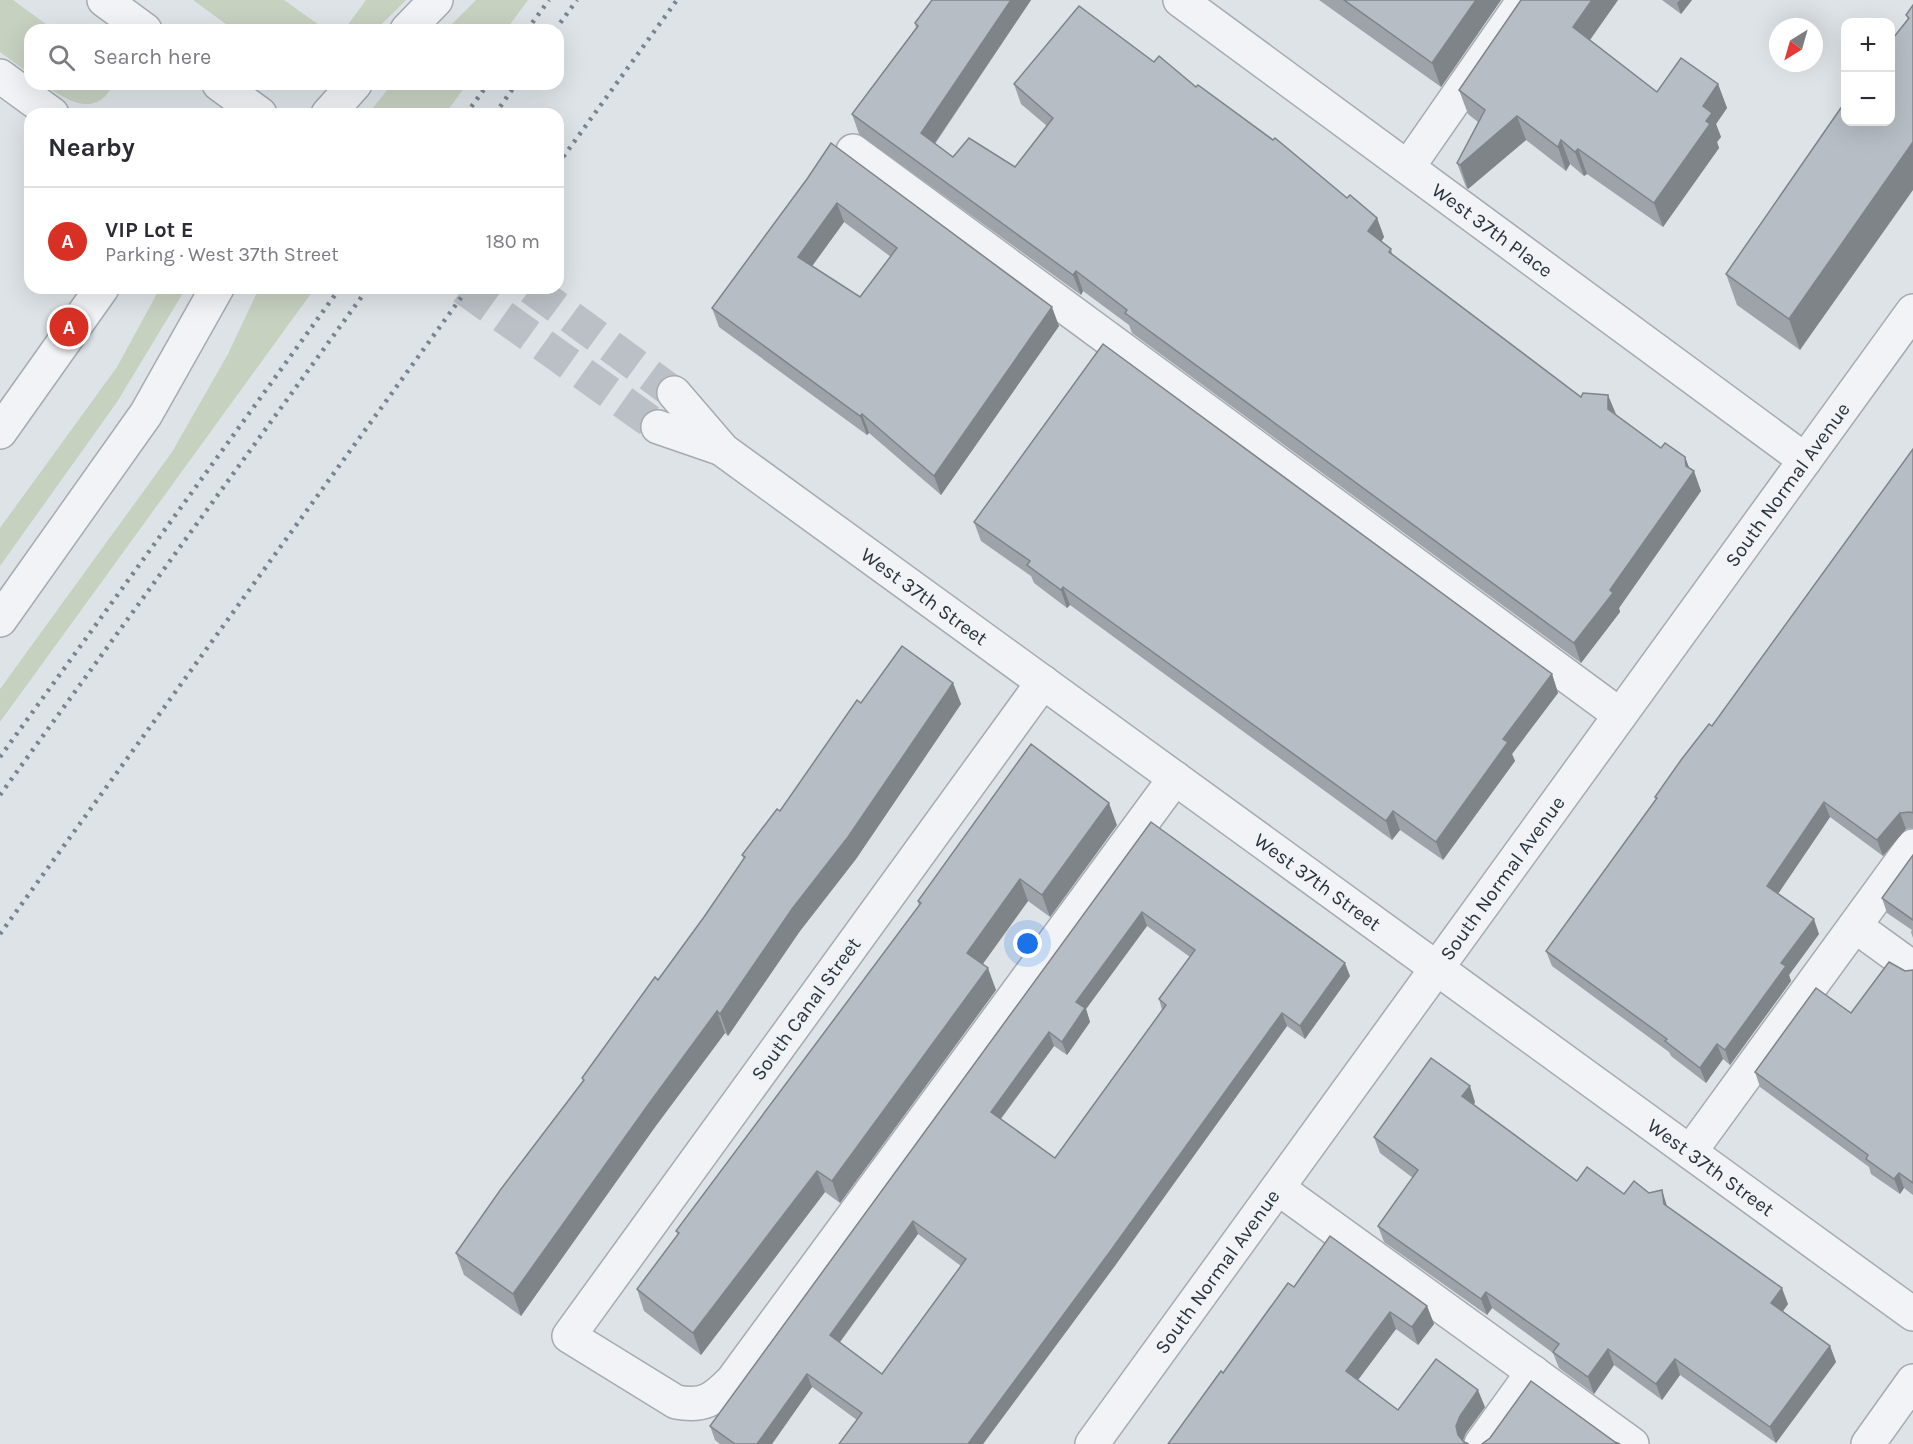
<!DOCTYPE html>
<html lang="en">
<head>
<meta charset="utf-8">
<style>
  body { margin:0; font-family:Karla,sans-serif; background:#f2f2f3; color:#2b2b33 }
  .controls { position:absolute; right:18px; top:18px; display:grid; overflow:hidden; border-radius:12px; box-shadow:0 6px 24px #0002 }
  .controls button { width:54px; height:54px; display:grid; place-items:center; padding:0; border:0; border-bottom:2px solid #e1e1e2; background:#fff; color:#2b2b33; font:30px sans-serif }
  .compass { position:absolute; left:1769px; top:18px; width:54px; height:54px; border-radius:50%; background:#fff; box-shadow:0 6px 24px #0002; rotate:217deg }
  .you { position:absolute; left:1028px; top:944px; width:21px; height:21px; margin:-15px; border:4px solid #fff; border-radius:50%; background:#1a73e8; box-shadow:0 0 0 9px #1a73e833 }
  .badge { display:grid; place-items:center; width:39px; height:39px; border-radius:50%; background:#d93025; color:#fff; font-size:20px; font-weight:700 }
  .pin { position:absolute; translate:-50% -50%; border:3px solid #fff; box-shadow:0 2px 6px #0006 }
  .list { margin:0; padding:0; list-style:none }
  h2 { display:flex; justify-content:space-between; align-items:center; height:78px; margin:0; padding:0 24px; font-size:26px }
  h2 small { font-size:20px; font-weight:400; color:#7c7c81 }
  .list li { display:grid; grid-template-columns:39px 1fr auto; gap:18px; align-items:center; box-sizing:border-box; height:108px; padding:0 24px; border-top:2px solid #e1e1e2 }
  .list b { display:block; font-size:22px; white-space:nowrap }
  .list p { margin:0; font-size:20px; white-space:nowrap; color:#7c7c81 }
  .list em { font-size:20px; font-style:normal; color:#7c7c81 }
  .icon { flex:none; width:33px; height:33px; fill:none; stroke:currentColor; stroke-width:2; stroke-linecap:round; stroke-linejoin:round }
  .map { position:relative; flex:none; width:1913px; height:1444px; overflow:hidden }
  .search { position:absolute; background:#fff; box-shadow:0 6px 24px #0002; left:24px; top:24px; width:540px; height:66px; display:flex; align-items:center; gap:15px; box-sizing:border-box; padding:0 21px; border-radius:18px; color:#7c7c81; font-size:22px }
  .panel { position:absolute; background:#fff; box-shadow:0 6px 24px #0002; left:24px; top:108px; width:540px; height:186px; border-radius:18px }
  .map>svg:first-child { display:block }
  .green { fill:#c7d1c0 }
  .lines { fill:none; stroke-linecap:round; stroke-linejoin:round }
  .minor-tunnel { stroke:#bac0c5; stroke-width:33; stroke-dasharray:33 16; stroke-linecap:butt }
  .minor-casing { stroke:#a4abb1; stroke-width:36 }
  .minor { stroke:#f1f3f6; stroke-width:33 }
  .rail { stroke:#788590; stroke-width:4.5; stroke-dasharray:3 6; stroke-linecap:butt }
  .wall { fill:#9da3a9; fill-rule:evenodd }
  .shaded-wall { fill:#7f8489 }
  .building { fill:#b6bdc4; stroke:#7f8489; stroke-width:1.5; fill-rule:evenodd }
  .labels { text-anchor:middle; dominant-baseline:central; stroke-width:5; stroke-linejoin:round; paint-order:stroke }
  .street-label { font-size:20px; fill:#28333e; stroke:#eef2f5 }
</style>
</head>
<body>
<div class="map">
<svg width="1913" height="1444" viewBox="0 0 1913 1444">
  <rect width="100%" height="100%" fill="#dee3e7"/>
  <!-- green -->
  <g class="green">
    <polygon points="0,0 13,0 54,30 30,30 30,74 0,52"/>
    <polygon points="193,0 284,0 326,30 234,30"/>
    <polygon points="366,0 406,0 376,30 344,30"/>
    <polygon points="476,0 528,0 506,30 446,30"/>
    <path d="M43,84H113C96,120 66,100 43,84Z"/>
    <polygon points="392,84 467,84 445,114 368,114"/>
    <polygon points="160,288 186,288 117,402 0,566 0,528 117,367"/>
    <polygon points="259,288 315,288 0,722 0,689 172,452 228,354"/>
  </g>
  <g class="lines">
    <!-- minor-tunnel -->
    <g class="minor-tunnel">
      <polyline points="463,288 658,427"/>
      <polyline points="531,288 674,393"/>
    </g>
    <!-- minor casing -->
    <g class="minor-casing">
      <g id="minor">
        <polyline points="104,0 145,30"/>
        <path id="s1" d="M1180,0L1805,460"/>
        <polyline points="407,30 436,0"/>
        <polyline points="0,76 52,114"/>
        <polyline points="219,84 260,114"/>
        <polyline points="328,114 355,84"/>
        <polyline points="853,151 1620,715"/>
        <polyline points="1408,167 1524,0"/>
        <path id="s2" d="M674,393L723,450L1913,1314"/>
        <polyline points="658,427 722,449"/>
        <polyline points="0,432 102,288"/>
        <polyline points="0,620 146,414 217,288"/>
        <path d="M1043,682L569,1336L676,1402C704,1407 713,1400 732,1381L1175,778"/>
        <polyline points="1855,926 1913,968"/>
        <polyline points="1690,1152 1913,846"/>
        <polyline points="1278,1188 1632,1444"/>
        <path id="s3" d="M1092,1444L1913,311"/>
        <polyline points="1481,1444 1533,1372"/>
        <polyline points="1868,1444 1913,1381"/>
      </g>
    </g>
    <!-- minor -->
    <use href="#minor" class="minor"/>
    <!-- rail -->
    <g class="rail">
      <polyline points="527,30 549,0"/>
      <polyline points="555,30 577,0"/>
      <polyline points="466,114 488,84"/>
      <polyline points="495,114 516,84"/>
      <polyline points="558,164 677,0"/>
      <polyline points="0,757 340,288"/>
      <polyline points="0,795 368,288"/>
      <polyline points="0,934 468,288"/>
    </g>
  </g>
  <!-- wall -->
  <g class="wall">
    <polygon points="1031,0 935,144 953,157 1015,167 1047,126 1021,104 1014,84 1154,62 1196,87 1347,198 1377,218 1384,237 1381,242 1391,249 1393,256 1581,397 1616,415 1661,448 1685,457 1689,468 1701,491 1619,608 1620,612 1581,663 1132,333 1129,325 1083,291 1081,295 859,134 852,114 916,28 915,23"/>
    <polygon points="1319,0 1501,0 1441,87"/>
    <polygon points="1618,0 1590,40 1657,92 1718,84 1727,108 1716,124 1721,137 1717,142 1719,148 1663,227 1587,174 1584,176 1570,164 1566,171 1526,140 1468,189 1466,187 1457,163 1478,122 1468,114 1459,90"/>
    <polygon points="1662,0 1692,0 1681,14"/>
    <polygon points="1913,5 1800,350 1737,305 1726,274 1908,19 1906,15"/>
    <path d="M807,179L1059,326L941,495L869,433L867,435L719,327L712,308ZM844,222L891,257L860,297L812,266Z"/>
    <polygon points="1913,449 1913,828 1906,829 1883,856 1830,817 1778,894 1819,934 1789,975 1791,981 1730,1065 1723,1059 1706,1083 1671,1056 1669,1052 1552,966 1546,951 1656,800 1655,797 1712,726"/>
    <polygon points="974,522 1552,674 1558,693 1512,754 1515,761 1443,860 1400,830 1392,840 1070,605 1067,608 1034,583 1031,576 981,541"/>
    <polygon points="953,683 961,704 856,859 800,931 728,1036 725,1033 655,1127 521,1316 464,1275 456,1253 583,1081 582,1078 658,980 704,917 744,859 742,855 780,811 861,703"/>
    <path d="M1151,822L1350,976L1305,1039L1287,1026L1114,1267L983,1444H839L857,1420L812,1387L772,1444H720L715,1440L710,1426ZM1147,926L1190,957L1159,999L1162,1010L1055,1158L1001,1119L1054,1046L1067,1055L1090,1022L1086,1009ZM918,1234L961,1266L882,1374L839,1342Z"/>
    <polygon points="1117,825 1050,917 1028,901 982,964 996,990 840,1203 825,1192 701,1355 644,1311 637,1289 678,1235 676,1231 919,906 918,901"/>
    <polygon points="1913,855 1913,938 1911,932 1912,930 1887,913 1882,898"/>
    <polygon points="1913,970 1913,1195 1904,1188 1900,1194 1871,1174 1869,1167 1760,1087 1755,1072 1851,1013 1905,971"/>
    <polygon points="1475,1102 1474,1105 1577,1181 1668,1207 1788,1304 1782,1312 1830,1346 1836,1362 1776,1443 1680,1375 1662,1400 1614,1365 1594,1394 1559,1368 1553,1353 1492,1308 1487,1315 1384,1242 1378,1226 1413,1178 1380,1153 1374,1137"/>
    <polygon points="1294,1287 1427,1306 1434,1324 1418,1345 1396,1329 1358,1380 1398,1410 1485,1407 1466,1433 1223,1373"/>
  </g>
  <!-- shaded-wall -->
  <g class="shaded-wall">
    <polygon points="1011,0 1031,0 928,153 921,133"/>
    <polygon points="1476,0 1501,0 1441,87 1432,63"/>
    <polygon points="1592,0 1618,0 1582,51 1573,27"/>
    <polygon points="1680,0 1692,0 1681,14 1677,3"/>
    <polygon points="1718,84 1727,108 1716,124 1721,137 1717,142 1719,148 1663,227 1654,203 1703,106"/>
    <polygon points="1517,116 1526,140 1468,189 1460,165"/>
    <polygon points="1561,140 1570,164 1566,171 1558,147"/>
    <polygon points="1913,142 1913,190 1800,350 1789,319"/>
    <polygon points="1578,149 1587,174 1584,176 1575,152"/>
    <polygon points="837,203 844,222 805,276 798,257"/>
    <polygon points="1377,218 1384,237 1375,251 1368,231"/>
    <polygon points="1076,271 1083,291 1081,295 1073,275"/>
    <polygon points="1052,307 1059,326 941,495 934,476"/>
    <polygon points="1608,395 1616,414 1608,409"/>
    <polygon points="862,414 869,433 867,435 860,416"/>
    <polygon points="1685,457 1692,475 1694,471 1701,491 1619,608 1620,612 1581,663 1574,643 1686,466"/>
    <polygon points="1063,587 1070,605 1067,608 1061,590"/>
    <polygon points="1552,674 1558,693 1512,754 1515,761 1443,860 1436,842 1503,739"/>
    <polygon points="953,683 961,704 856,859 800,931 728,1036 720,1014 792,909"/>
    <polygon points="1824,802 1830,817 1773,901 1767,886"/>
    <polygon points="1109,803 1117,825 1050,917 1042,895"/>
    <polygon points="1393,811 1400,830 1392,840 1386,821"/>
    <polygon points="1900,813 1906,829 1883,856 1877,840"/>
    <polygon points="1020,879 1028,901 975,975 967,953"/>
    <polygon points="1142,912 1147,926 1086,1009 1090,1022 1067,1055 1062,1042 1076,1002"/>
    <polygon points="1814,919 1819,934 1789,975 1791,981 1730,1065 1725,1050 1781,963"/>
    <polygon points="1345,963 1350,976 1305,1039 1300,1026"/>
    <polygon points="988,968 996,990 840,1203 832,1181"/>
    <polygon points="717,1011 725,1033 655,1127 521,1316 513,1294 648,1105"/>
    <polygon points="1282,1013 1287,1026 1114,1267 983,1444 968,1444"/>
    <polygon points="1049,1032 1054,1046 996,1125 991,1112"/>
    <polygon points="1717,1044 1723,1059 1706,1083 1700,1068"/>
    <polygon points="1470,1086 1475,1102 1468,1113 1462,1096"/>
    <polygon points="817,1171 825,1192 701,1355 693,1333"/>
    <polygon points="1899,1173 1904,1188 1900,1194 1894,1179"/>
    <polygon points="1662,1190 1667,1206 1670,1220 1664,1204"/>
    <polygon points="913,1221 918,1234 835,1349 830,1335"/>
    <polygon points="1782,1288 1788,1304 1777,1320 1771,1303"/>
    <polygon points="1486,1292 1492,1308 1487,1315 1481,1299"/>
    <polygon points="1427,1306 1434,1324 1418,1345 1412,1327"/>
    <polygon points="1390,1312 1396,1329 1352,1388 1346,1371"/>
    <polygon points="1830,1346 1836,1362 1776,1443 1770,1427"/>
    <polygon points="1608,1349 1614,1365 1594,1394 1588,1377"/>
    <polygon points="1675,1359 1680,1375 1662,1400 1656,1384"/>
    <polygon points="807,1374 812,1387 772,1444 757,1444"/>
    <polygon points="1478,1390 1485,1407 1466,1433 1462,1443 1458,1435 1456,1426 1460,1416"/>
  </g>
  <!-- building -->
  <g class="building">
    <polygon points="932,0 1011,0 921,133 953,157 969,138 1015,167 1053,118 1014,84 1079,6 1154,62 1159,56 1196,87 1198,85 1273,140 1275,138 1347,198 1350,195 1377,218 1368,231 1391,249 1389,252 1581,397 1583,393 1608,395 1608,409 1661,448 1665,443 1685,457 1686,466 1694,471 1610,590 1613,593 1574,643 1125,313 1127,310 1076,271 1073,275 852,114 918,26 915,23"/>
    <polygon points="1344,0 1476,0 1432,63"/>
    <polygon points="1521,0 1592,0 1573,27 1657,92 1681,58 1718,84 1703,106 1712,113 1706,121 1710,124 1654,203 1578,149 1575,152 1561,140 1558,147 1517,116 1460,165 1457,163 1485,110 1459,90"/>
    <polygon points="1913,5 1913,142 1789,319 1726,274 1845,102 1845,122 1890,122 1890,42 1909,18 1906,15"/>
    <path d="M831,143L1052,307L934,476L862,414L860,416L712,308L807,179ZM837,203L897,248L860,297L798,257Z"/>
    <polygon points="1103,344 1552,674 1503,739 1508,742 1436,842 1393,811 1386,821 1063,587 1061,590 1027,565 1030,561 974,522"/>
    <polygon points="1913,449 1913,813 1910,812 1900,813 1877,840 1824,802 1767,886 1814,919 1781,963 1786,966 1725,1050 1717,1044 1700,1068 1665,1041 1667,1039 1546,951 1657,798 1655,797 1681,760 1709,724 1712,726"/>
    <polygon points="902,646 953,683 848,837 792,909 720,1014 717,1011 648,1105 513,1294 456,1253 501,1189 584,1080 582,1078 655,977 658,980 704,917 745,857 742,855 777,809 780,811 857,700 861,703"/>
    <polygon points="1031,744 1109,803 1042,895 1020,879 967,953 988,968 832,1181 817,1171 693,1333 637,1289 679,1233 676,1231 921,903 918,901"/>
    <path d="M1151,822L1345,963L1300,1026L1282,1013L1109,1253L968,1444H839L862,1413L807,1374L757,1444H735L710,1426ZM1142,912L1195,950L1159,999L1166,1005L1055,1158L991,1112L1049,1032L1062,1042L1085,1008L1076,1002ZM913,1221L966,1259L882,1374L830,1335Z"/>
    <polygon points="1913,855 1913,920 1882,898"/>
    <polygon points="1889,962 1905,971 1913,970 1913,1183 1899,1173 1894,1179 1866,1159 1868,1155 1755,1072 1816,988 1851,1013"/>
    <polygon points="1431,1058 1470,1086 1462,1096 1577,1181 1587,1167 1624,1194 1634,1181 1649,1193 1662,1190 1664,1204 1782,1288 1771,1303 1830,1346 1770,1427 1675,1359 1656,1384 1608,1349 1588,1377 1553,1352 1559,1344 1486,1292 1481,1299 1378,1226 1418,1170 1374,1137"/>
    <polygon points="1330,1236 1427,1306 1412,1327 1390,1312 1346,1371 1398,1410 1436,1359 1478,1390 1460,1416 1456,1426 1458,1435 1464,1442 1469,1444 1168,1444 1221,1371 1223,1373 1288,1283 1294,1287"/>
    <polygon points="1531,1381 1615,1442 1620,1444 1482,1444 1490,1438"/>
  </g>
  <g class="labels">
    <!-- street labels -->
    <g class="street-label">
      <text stroke="none"><textPath href="#s1" startOffset="388">West 37th Place</textPath></text>
      <text stroke="none"><textPath href="#s3" startOffset="1185">South Normal Avenue</textPath></text>
      <text stroke="none"><textPath href="#s2" startOffset="324">West 37th Street</textPath></text>
      <text stroke="none"><textPath href="#s3" startOffset="699">South Normal Avenue</textPath></text>
      <text stroke="none"><textPath href="#s2" startOffset="810">West 37th Street</textPath></text>
      <text transform="translate(806 1009) rotate(-54)">South Canal Street</text>
      <text stroke="none"><textPath href="#s2" startOffset="1296">West 37th Street</textPath></text>
      <text stroke="none"><textPath href="#s3" startOffset="213">South Normal Avenue</textPath></text>
    </g>
  </g>
</svg>
<div class="controls">
<button>+</button>
<button>−</button>
</div>
<svg class="compass" viewBox="-18 -18 36 36"><path d="M0-13l5 13h-10z" fill="#e53935"/><path d="M0 13l5-13h-10z" fill="#7c7c81"/></svg>
<div class="you"></div>
<div class="pin badge" style="left:69px;top:327px">A</div>
<div class="search"><svg class="icon" aria-label="search" viewBox="0 0 24 24"><circle cx="10" cy="10" r="6"/><path d="M15 15l6 6"/></svg>Search here</div>
<section class="panel">
<h2>Nearby<small></small></h2>
<ul class="list">
<li><span class="badge">A</span><div><b>VIP Lot E</b><p>Parking · West 37th Street</p></div><em>180 m</em></li>
</ul>
</section>
</div>
</body>
</html>
